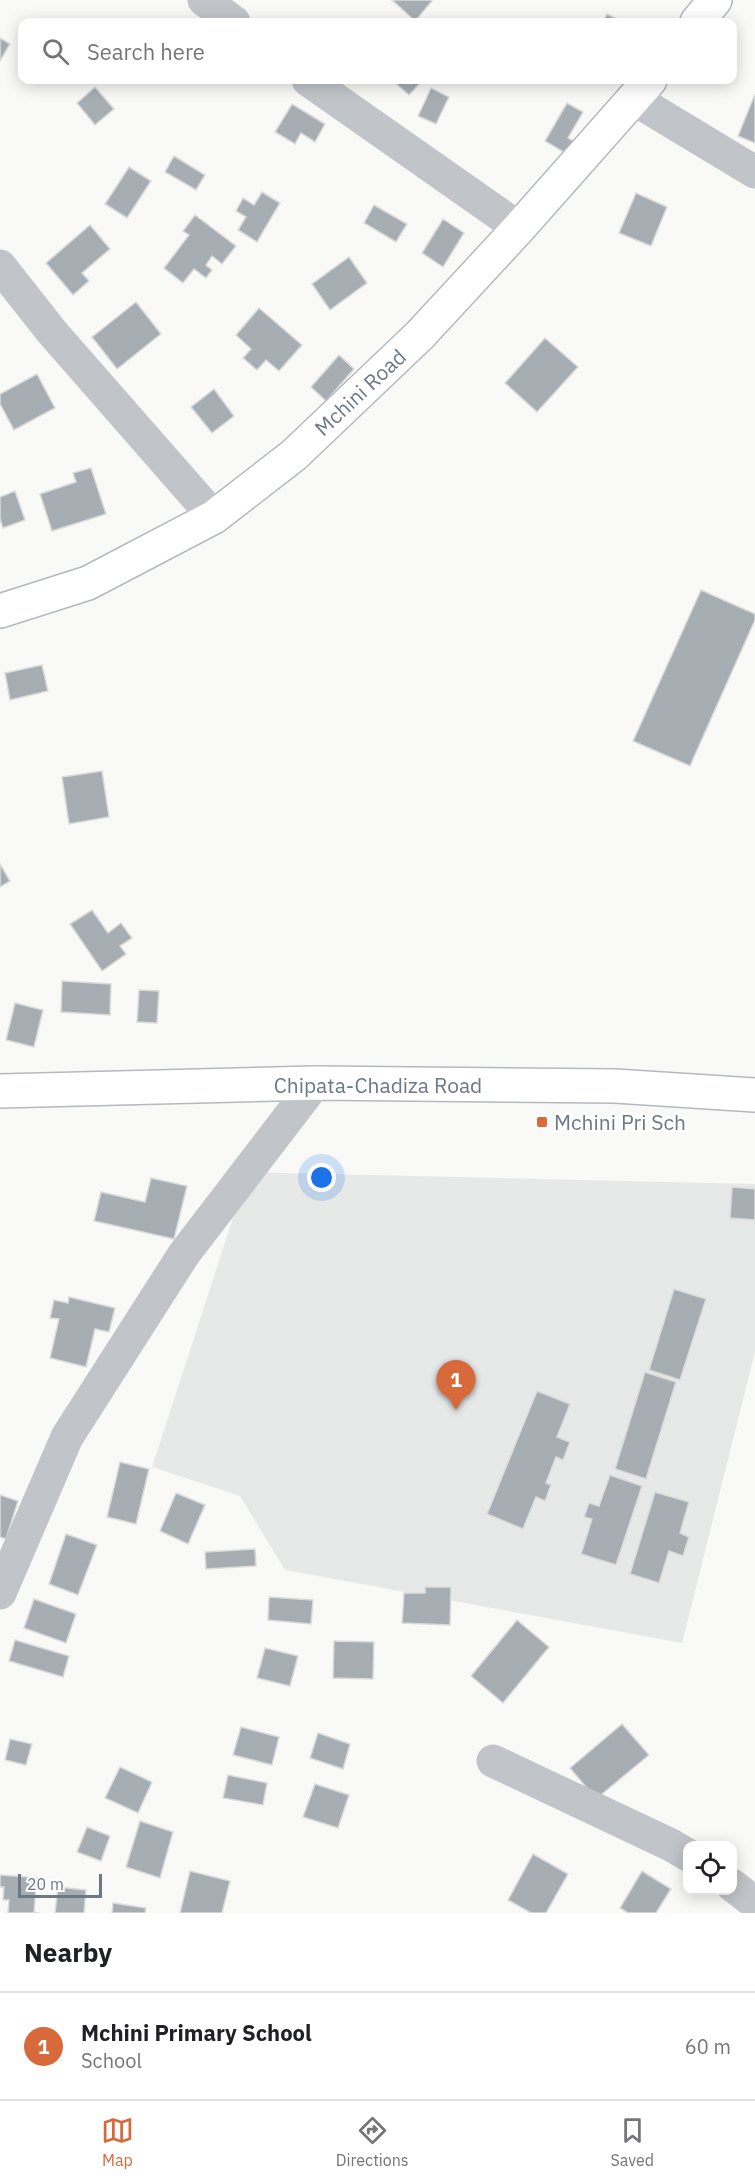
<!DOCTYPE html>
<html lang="en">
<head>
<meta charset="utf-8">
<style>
  body { margin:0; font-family:"IBM Plex Sans",sans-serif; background:#f2f2f2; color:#202124 }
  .controls { position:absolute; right:18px; bottom:18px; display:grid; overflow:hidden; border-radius:12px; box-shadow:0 3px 15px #0003 }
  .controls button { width:54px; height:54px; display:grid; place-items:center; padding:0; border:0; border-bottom:2px solid #e0e0e0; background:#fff; color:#202124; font:30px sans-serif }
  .scale { position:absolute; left:18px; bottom:15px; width:84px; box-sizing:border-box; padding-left:6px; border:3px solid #6b7886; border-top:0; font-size:16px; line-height:21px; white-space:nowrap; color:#6b7886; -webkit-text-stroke:4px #fff; paint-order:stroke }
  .you { position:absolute; left:322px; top:1178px; width:21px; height:21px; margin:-15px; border:4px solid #fff; border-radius:50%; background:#1a73e8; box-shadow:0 0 0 9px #1a73e833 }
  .badge { display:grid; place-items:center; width:39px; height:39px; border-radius:50%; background:#d7693b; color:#fff; font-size:20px; font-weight:700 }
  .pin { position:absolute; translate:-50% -50px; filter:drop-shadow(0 2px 3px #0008) }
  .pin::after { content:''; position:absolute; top:32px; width:21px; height:18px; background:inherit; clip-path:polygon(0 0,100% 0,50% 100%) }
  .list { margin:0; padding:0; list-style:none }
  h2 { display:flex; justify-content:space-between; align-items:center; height:78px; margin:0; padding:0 24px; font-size:26px }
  h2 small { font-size:20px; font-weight:400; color:#757577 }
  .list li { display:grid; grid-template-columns:39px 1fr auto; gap:18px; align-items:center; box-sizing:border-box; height:108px; padding:0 24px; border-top:2px solid #e0e0e0 }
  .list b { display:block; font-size:22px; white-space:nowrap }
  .list p { margin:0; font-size:20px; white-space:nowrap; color:#757577 }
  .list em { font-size:20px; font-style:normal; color:#757577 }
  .icon { flex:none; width:33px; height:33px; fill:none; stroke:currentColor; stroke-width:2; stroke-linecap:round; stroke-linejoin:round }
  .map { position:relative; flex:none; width:755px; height:1913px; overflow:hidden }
  .search { position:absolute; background:#fff; box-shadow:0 3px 15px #0003; left:18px; right:18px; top:18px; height:66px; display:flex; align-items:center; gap:15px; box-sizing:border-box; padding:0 21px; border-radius:12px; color:#757577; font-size:22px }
  .sheet { height:186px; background:#fff }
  nav { display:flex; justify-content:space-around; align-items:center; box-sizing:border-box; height:84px; border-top:2px solid #e0e0e0; background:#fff; font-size:16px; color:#757577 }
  nav a { display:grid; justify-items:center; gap:3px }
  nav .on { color:#d7693b }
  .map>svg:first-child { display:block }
  .built { fill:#e7e9e8 }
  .building { fill:#a6aeb4; stroke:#dbdcda; stroke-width:1.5 }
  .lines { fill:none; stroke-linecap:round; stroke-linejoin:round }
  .secondary-casing { stroke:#b4b9be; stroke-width:36 }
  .street { stroke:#c1c5c9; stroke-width:33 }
  .secondary { stroke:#fff; stroke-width:33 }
  .poi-dot { fill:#d7693b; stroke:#fff; stroke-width:2 }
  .labels { text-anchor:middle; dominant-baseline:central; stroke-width:6; stroke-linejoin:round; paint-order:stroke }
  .street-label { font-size:21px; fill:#6b7886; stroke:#fff }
  .poi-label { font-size:21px; fill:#6b7886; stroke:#fff; text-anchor:start }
</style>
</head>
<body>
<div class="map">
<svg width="755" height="1913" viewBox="0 0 755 1913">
  <rect width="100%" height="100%" fill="#f9faf8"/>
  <!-- built -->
  <polygon class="built" points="248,1172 755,1184 755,1352 682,1643 285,1570 240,1496 152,1467"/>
  <!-- building -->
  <g class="building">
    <polygon points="392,0 431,0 432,1 415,21"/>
    <polygon points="607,14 623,22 603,22"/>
    <polygon points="0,38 10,44 0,61"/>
    <polygon points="392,80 423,80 409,95"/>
    <polygon points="95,87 114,109 95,125 77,103"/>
    <polygon points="431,88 449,97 436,124 418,116"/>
    <polygon points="755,94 755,143 738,136"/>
    <polygon points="567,103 583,112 568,138 577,143 570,156 545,141"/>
    <polygon points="292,104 325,124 315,142 301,133 295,144 275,132"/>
    <polygon points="174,156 205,175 196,190 165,172"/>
    <polygon points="129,167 151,181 127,218 105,204"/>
    <polygon points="262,192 280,203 257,242 238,230 246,217 236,211 243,198 254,205"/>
    <polygon points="636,193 667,207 651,246 619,233"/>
    <polygon points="374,205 407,224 396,242 364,223"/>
    <polygon points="195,215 236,246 222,264 212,256 206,265 212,270 206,278 194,269 183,283 164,268 189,235 183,231"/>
    <polygon points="443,219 464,233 443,267 422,253"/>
    <polygon points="90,225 110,249 82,273 89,281 73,295 46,263"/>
    <polygon points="349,257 367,283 330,310 312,284"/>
    <polygon points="136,302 161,334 117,369 92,337"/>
    <polygon points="259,308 302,345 279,371 266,360 257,370 243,358 251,349 236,335"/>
    <polygon points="545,338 578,367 537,412 505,383"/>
    <polygon points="339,355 354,369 326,401 311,387"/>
    <polygon points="37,374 55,408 14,430 0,404 0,394"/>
    <polygon points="214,389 234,416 212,433 191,407"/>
    <polygon points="91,468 106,514 52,531 40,494 76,482 73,473"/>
    <polygon points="15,491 25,520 3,528 0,519 0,497"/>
    <polygon points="701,590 755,614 755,620 690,766 633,741"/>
    <polygon points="42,665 48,691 10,700 5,673"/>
    <polygon points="102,771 109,817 69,824 62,777"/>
    <polygon points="0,864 10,881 0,887"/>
    <polygon points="92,910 108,933 121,923 132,938 120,946 126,954 102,971 70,924"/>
    <polygon points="62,981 111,984 110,1015 61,1012"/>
    <polygon points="139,990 159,991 157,1023 137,1022"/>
    <polygon points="15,1003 43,1010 34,1047 6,1040"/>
    <polygon points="151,1178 187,1186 174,1239 94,1221 101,1192 145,1202"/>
    <polygon points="732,1187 755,1189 755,1220 730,1218"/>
    <polygon points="674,1289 706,1299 680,1380 649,1370"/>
    <polygon points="69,1297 115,1308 109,1332 95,1329 86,1367 50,1358 59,1319 50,1318 54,1300 68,1303"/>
    <polygon points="645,1372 676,1382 646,1479 615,1469"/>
    <polygon points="537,1391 570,1404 557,1437 570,1442 563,1460 556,1457 546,1483 551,1485 545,1501 536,1497 523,1529 487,1514"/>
    <polygon points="120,1462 149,1469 136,1524 107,1517"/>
    <polygon points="610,1475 642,1486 616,1565 581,1554 592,1519 584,1517 589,1503 599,1506"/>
    <polygon points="655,1492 689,1502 680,1533 689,1537 683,1556 669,1551 659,1583 630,1574"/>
    <polygon points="176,1493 205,1505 188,1544 160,1531"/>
    <polygon points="0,1495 18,1501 6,1539 0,1537"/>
    <polygon points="66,1534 97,1545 78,1595 49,1584"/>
    <polygon points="255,1549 256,1566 206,1569 205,1552"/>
    <polygon points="425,1587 451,1587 450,1625 402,1623 404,1593 425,1593"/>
    <polygon points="269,1597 313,1600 311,1624 268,1620"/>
    <polygon points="34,1599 76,1614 66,1643 24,1628"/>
    <polygon points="517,1620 549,1647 503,1703 471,1676"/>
    <polygon points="15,1640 69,1656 63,1677 9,1661"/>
    <polygon points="334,1641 374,1642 373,1679 333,1678"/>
    <polygon points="265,1648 298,1656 290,1686 257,1678"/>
    <polygon points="622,1724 649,1755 596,1799 570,1768"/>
    <polygon points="241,1727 279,1737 272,1765 233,1755"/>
    <polygon points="318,1733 350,1744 343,1769 310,1758"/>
    <polygon points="10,1739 32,1744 26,1765 5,1760"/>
    <polygon points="120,1767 152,1782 138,1813 105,1798"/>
    <polygon points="228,1775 267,1783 263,1805 223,1798"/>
    <polygon points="315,1784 349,1795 338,1828 303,1817"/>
    <polygon points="140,1821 173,1832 160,1878 126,1867"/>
    <polygon points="87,1827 110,1836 101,1861 77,1852"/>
    <polygon points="533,1854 568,1874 546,1913 531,1913 508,1900"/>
    <polygon points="190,1871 230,1881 222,1913 180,1913"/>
    <polygon points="642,1871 671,1889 656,1913 628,1913 620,1908"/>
    <polygon points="0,1875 42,1878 41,1889 36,1888 34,1912 39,1913 8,1913 9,1900 3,1900 4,1887 0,1887"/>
    <polygon points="58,1887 86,1890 84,1913 55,1913"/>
    <polygon points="113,1903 146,1908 145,1913 112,1913"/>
  </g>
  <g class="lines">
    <!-- secondary casing -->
    <g class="secondary-casing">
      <g id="secondary">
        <polyline points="697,22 715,0"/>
        <polyline points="0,611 88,583 214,517 294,455 420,335 519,228 650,80"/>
        <polyline points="0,1091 315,1083 615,1086 755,1095"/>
      </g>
    </g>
    <!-- street -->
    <g class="street">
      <polyline points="204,0 234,22"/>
      <polyline points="308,80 519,228"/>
      <polyline points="634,99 755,172"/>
      <polyline points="0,266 52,332 214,517"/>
      <polyline points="0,1593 67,1437 184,1254 315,1083"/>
      <polyline points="493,1761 671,1845 688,1855"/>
      <polyline points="732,1885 755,1903"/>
    </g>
    <!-- secondary -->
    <use href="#secondary" class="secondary"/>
  </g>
  <!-- markers -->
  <rect class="poi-dot" x="536" y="1116" width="12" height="12" rx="3"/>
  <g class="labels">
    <!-- street labels -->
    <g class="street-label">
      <text transform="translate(360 392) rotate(-43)">Mchini Road</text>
      <text x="378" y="1085">Chipata-Chadiza Road</text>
    </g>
    <!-- poi labels -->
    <g class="poi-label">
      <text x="554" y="1122">Mchini Pri Sch</text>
    </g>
  </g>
</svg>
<div class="controls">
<button><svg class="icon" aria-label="locate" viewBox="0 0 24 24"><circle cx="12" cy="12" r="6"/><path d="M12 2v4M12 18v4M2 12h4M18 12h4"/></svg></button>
</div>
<div class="scale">20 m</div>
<div class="you"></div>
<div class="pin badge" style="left:456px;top:1410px">1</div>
<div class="search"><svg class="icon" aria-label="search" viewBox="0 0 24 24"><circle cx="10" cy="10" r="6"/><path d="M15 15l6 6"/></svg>Search here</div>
</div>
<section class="sheet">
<h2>Nearby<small></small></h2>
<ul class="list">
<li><span class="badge">1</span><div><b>Mchini Primary School</b><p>School</p></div><em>60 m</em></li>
</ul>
</section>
<nav>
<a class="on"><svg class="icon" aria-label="map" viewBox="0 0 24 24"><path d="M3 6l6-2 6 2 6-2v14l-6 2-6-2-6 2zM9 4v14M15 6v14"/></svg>Map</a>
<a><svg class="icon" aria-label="directions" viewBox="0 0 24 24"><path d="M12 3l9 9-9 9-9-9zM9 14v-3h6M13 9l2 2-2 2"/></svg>Directions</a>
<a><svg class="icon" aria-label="saved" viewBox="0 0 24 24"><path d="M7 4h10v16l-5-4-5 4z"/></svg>Saved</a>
</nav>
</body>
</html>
